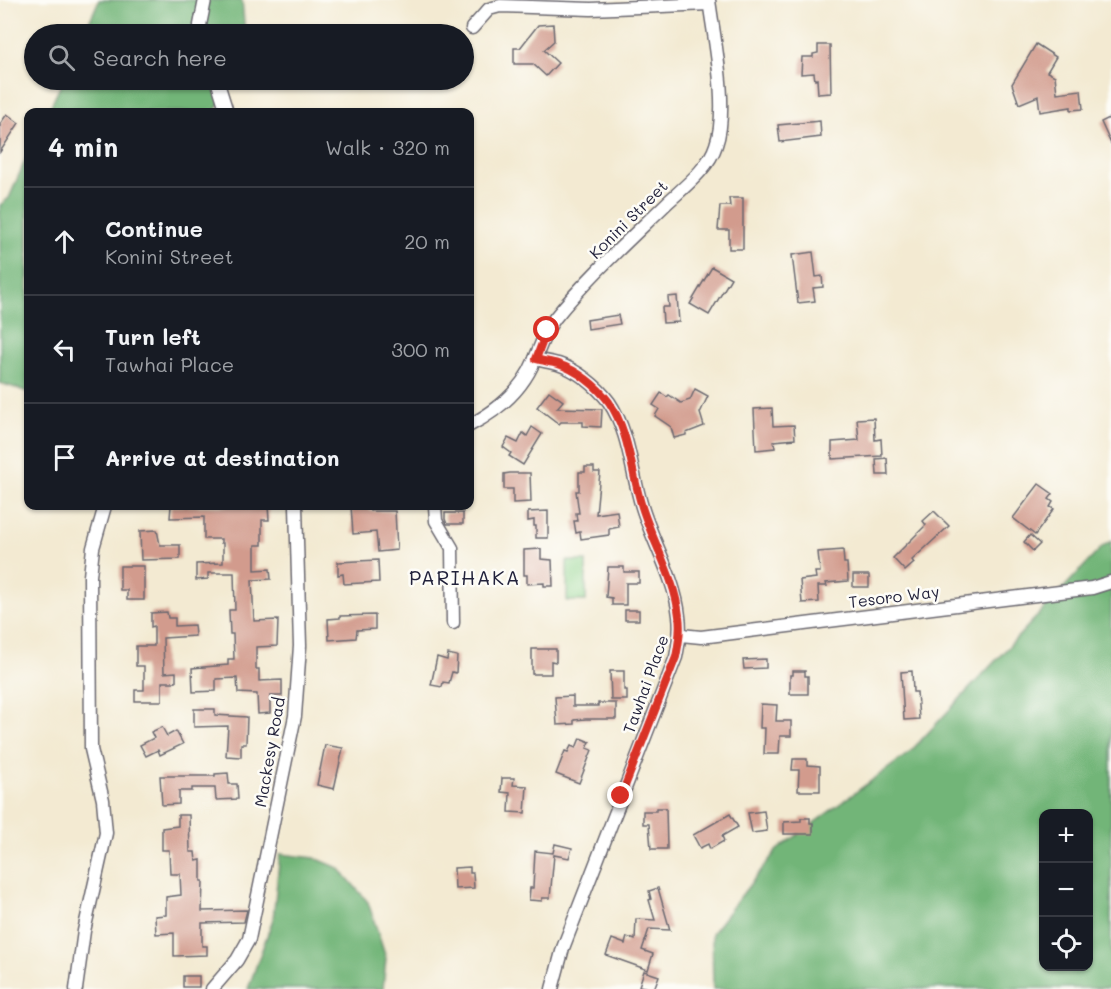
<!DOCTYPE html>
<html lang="en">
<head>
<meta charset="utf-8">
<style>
  body { margin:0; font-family:Mali,sans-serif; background:#20242c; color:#f1f3f6 }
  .controls { position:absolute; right:18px; bottom:18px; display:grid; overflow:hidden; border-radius:12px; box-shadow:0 2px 4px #0004 }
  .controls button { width:54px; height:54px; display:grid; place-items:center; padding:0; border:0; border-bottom:2px solid #363941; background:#171b24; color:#f1f3f6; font:30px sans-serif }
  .stop { position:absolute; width:18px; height:18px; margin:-14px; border:4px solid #d93025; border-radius:50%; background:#fff }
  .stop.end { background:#d93025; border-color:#fff; box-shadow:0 2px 6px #0008 }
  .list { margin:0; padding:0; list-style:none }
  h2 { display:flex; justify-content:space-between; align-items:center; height:78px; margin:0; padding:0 24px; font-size:26px }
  h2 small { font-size:20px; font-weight:400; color:#9ea1a6 }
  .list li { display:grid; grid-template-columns:39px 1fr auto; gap:18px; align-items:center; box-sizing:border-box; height:108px; padding:0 24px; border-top:2px solid #363941 }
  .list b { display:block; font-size:22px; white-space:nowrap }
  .list p { margin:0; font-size:20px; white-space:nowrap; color:#9ea1a6 }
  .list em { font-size:20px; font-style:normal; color:#9ea1a6 }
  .icon { flex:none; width:33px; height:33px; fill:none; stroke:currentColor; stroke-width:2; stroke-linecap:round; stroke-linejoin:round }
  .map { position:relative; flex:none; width:1111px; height:989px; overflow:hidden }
  .search { position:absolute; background:#171b24; box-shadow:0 2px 4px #0004; left:24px; top:24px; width:450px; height:66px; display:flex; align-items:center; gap:15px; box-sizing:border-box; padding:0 21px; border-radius:33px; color:#9ea1a6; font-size:22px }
  .panel { position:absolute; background:#171b24; box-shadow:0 2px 4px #0004; left:24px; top:108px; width:450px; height:402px; border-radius:12px }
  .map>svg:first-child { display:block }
  .green { fill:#8ed38c; stroke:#587a64; stroke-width:1.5 }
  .forest { fill:#72b578; stroke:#4a6c5a; stroke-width:1.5; fill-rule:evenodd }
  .building { fill:#d29b8d }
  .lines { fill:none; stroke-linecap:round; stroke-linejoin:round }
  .street-casing { stroke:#6b6870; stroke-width:15 }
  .street { stroke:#fff; stroke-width:12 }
  .route { stroke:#d93025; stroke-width:8 }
  .labels { text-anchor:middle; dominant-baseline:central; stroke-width:5; stroke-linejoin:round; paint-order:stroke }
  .street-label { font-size:16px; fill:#22223b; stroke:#fdfcf7 }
  .quarter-label { font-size:20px; letter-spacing:1.5px; fill:#22223b; stroke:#fdfcf7 }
</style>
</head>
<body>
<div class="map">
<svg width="1111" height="989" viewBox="0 0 1111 989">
  <rect width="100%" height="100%" fill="#fdfcf7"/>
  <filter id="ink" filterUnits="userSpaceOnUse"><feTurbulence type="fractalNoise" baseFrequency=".0167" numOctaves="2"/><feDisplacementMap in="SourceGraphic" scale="12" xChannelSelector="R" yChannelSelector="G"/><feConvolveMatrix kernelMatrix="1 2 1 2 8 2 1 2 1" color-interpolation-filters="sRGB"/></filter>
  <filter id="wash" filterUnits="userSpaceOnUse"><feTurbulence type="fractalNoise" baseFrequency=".008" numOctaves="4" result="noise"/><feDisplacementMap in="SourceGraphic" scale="24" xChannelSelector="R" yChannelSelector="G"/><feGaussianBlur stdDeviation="1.35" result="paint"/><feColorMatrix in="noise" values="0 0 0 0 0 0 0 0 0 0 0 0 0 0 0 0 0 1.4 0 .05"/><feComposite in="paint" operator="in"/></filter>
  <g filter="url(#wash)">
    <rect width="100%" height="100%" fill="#f3ead2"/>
    <!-- green -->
    <rect class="green" x="567" y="561" width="19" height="40"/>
    <!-- forest -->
    <g class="forest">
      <polygon points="99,0 242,0 245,34 84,34"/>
      <polygon points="63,80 223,80 225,96 214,112 48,112"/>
      <polygon points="28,154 28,392 0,383 0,205 9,198"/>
      <path d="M1111,541V988L713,989L712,933L777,850L909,753L1103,546ZM1044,814H1088V966H1044Z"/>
      <polygon points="280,854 315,858 339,868 368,902 386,958 383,989 248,989 273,919"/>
    </g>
    <g id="blocks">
      <!-- building -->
      <g class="building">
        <polygon points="553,24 554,41 544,50 558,63 546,76 533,64 514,64 514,48 520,48 538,25"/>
        <polygon points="1036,44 1056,57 1047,72 1055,76 1057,93 1081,90 1083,109 1071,110 1071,107 1040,112 1038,96 1019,104 1012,84"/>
        <polygon points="818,45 830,45 831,93 818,94 817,79 815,80 814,73 801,74 802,57 813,57 813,54 818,53"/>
        <polygon points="7,114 19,123 0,152 0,124"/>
        <polygon points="1111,117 1111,144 1101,122"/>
        <polygon points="820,121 821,137 780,142 778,125"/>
        <polygon points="729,198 743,198 743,249 729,249 729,230 718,230 720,206 730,206"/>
        <polygon points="813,252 816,277 822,276 823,287 813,288 815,301 798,303 792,255"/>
        <polygon points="712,267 731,278 709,315 690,304"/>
        <polygon points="677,296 679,322 663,323 662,307 669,307 668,297"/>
        <polygon points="618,315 620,324 588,329 587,320"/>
        <polygon points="695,389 708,396 700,413 704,426 686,433 686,435 674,438 671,427 655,416 659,409 653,405 661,393 667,397 669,395 681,403 690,400"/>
        <polygon points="549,391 563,401 557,408 602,409 601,427 583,426 583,422 561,422 559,424 537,407"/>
        <polygon points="772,408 773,426 794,425 795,439 774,441 775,448 756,450 754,409"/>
        <polygon points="874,418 875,440 881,439 882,456 832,459 832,442 859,440 857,419"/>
        <polygon points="532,427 542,434 523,465 509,456 511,453 503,447 508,438 518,443 523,433 527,436"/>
        <polygon points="887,458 888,475 877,475 876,459"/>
        <polygon points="585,467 594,467 594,472 600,472 596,514 617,511 619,527 609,529 609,535 581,539 580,532 576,533 574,521 577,521 576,513 579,513 576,491 579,491 579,472 585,472"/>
        <polygon points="510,473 530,473 531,502 513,503 513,489 504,489 504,474"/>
        <polygon points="1039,484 1053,494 1049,499 1053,502 1050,507 1054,509 1035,535 1013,518"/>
        <polygon points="171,506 268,506 269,520 262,520 262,545 255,545 255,570 270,569 271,579 252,580 254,621 278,620 277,646 256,647 256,669 259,669 259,681 282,680 282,696 270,696 270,713 258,714 257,694 238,693 237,678 216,679 216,691 193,692 192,668 228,665 228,659 234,659 233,634 230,634 229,610 235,610 234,573 208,573 208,579 196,580 196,564 223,563 223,543 221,543 221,539 204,539 204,517 170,518"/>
        <polygon points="351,506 370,506 370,511 395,511 397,550 378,552 376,532 353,534"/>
        <polygon points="548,511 548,538 536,538 536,526 534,526 534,520 528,521 528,512"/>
        <polygon points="934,511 949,526 912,560 914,563 905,571 893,558 926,525 923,521"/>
        <polygon points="445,513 463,513 463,524 447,524 445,519"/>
        <polygon points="157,530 160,545 180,545 180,559 141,560 140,531"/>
        <polygon points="1030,535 1040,544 1033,551 1024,542"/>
        <polygon points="541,549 541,559 552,560 553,586 544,586 544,583 527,584 527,575 524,575 524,550"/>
        <polygon points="843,550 844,563 847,563 848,581 826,583 827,586 818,586 819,602 802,603 800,580 816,578 815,572 820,572 818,552"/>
        <polygon points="378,560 379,582 344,584 343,574 338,575 338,562"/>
        <polygon points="120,566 144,566 144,600 127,600 127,590 120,590"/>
        <polygon points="608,567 624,567 624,572 639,572 639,583 626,583 626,605 612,605 612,598 606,597"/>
        <rect x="853" y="575" width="16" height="12"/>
        <rect x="625" y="610" width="14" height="10"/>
        <polygon points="167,612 168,618 175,618 175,626 194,625 195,636 163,638 164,673 176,672 176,682 162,682 162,701 135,701 135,690 144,690 144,666 136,666 136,646 154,646 154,626 151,627 151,613"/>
        <polygon points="375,615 375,629 357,630 356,638 329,640 328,619 340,618 340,616"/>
        <polygon points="532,649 556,649 556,662 551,661 551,674 532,674"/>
        <polygon points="448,654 457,656 456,673 452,672 449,683 443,682 442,687 431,685 437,657 447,660"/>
        <polygon points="766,659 766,668 744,669 743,660"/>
        <polygon points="610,671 624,671 624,690 627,690 627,700 611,700"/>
        <polygon points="793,671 805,671 805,676 808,676 808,694 790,694 790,675 793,675"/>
        <polygon points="912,671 913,692 917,692 919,719 904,720 901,672"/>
        <polygon points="573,696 573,706 598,706 598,703 616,703 616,719 586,719 574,720 574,724 557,725 555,697"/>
        <polygon points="761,704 777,705 776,721 791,721 791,736 780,736 779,754 764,754 765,728 760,728"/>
        <polygon points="194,709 215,709 215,715 247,717 246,744 241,744 241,757 226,756 228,726 194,727"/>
        <polygon points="162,727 167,736 176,731 183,744 160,755 158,750 146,756 140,745 154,738 151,732"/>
        <polygon points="580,738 590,742 587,748 592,750 579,783 556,774 565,751 568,752 571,746 576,748"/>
        <polygon points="325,745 343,748 334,789 317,785"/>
        <polygon points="793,759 807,759 807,765 820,766 820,791 798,791 799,770 792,770"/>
        <polygon points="228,773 229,784 237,784 238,799 216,800 215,788 192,788 192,791 179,791 179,804 162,805 160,776 215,776 215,774"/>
        <polygon points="502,778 514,778 513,785 527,786 525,813 509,812 510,793 501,792"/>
        <polygon points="656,808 666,808 667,849 651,849 649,824 643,824 643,811 656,811"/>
        <polygon points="764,811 767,831 752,833 748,813"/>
        <polygon points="730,814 738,827 722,836 724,841 710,849 708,844 700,848 693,835"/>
        <polygon points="178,815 189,815 190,852 195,852 196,861 201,860 201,881 203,881 202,911 247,910 244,922 202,923 202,946 207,946 207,955 174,956 174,933 156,934 155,916 166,915 166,897 181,895 180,874 170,874 169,850 162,850 162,828 178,826"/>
        <polygon points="801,818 810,818 810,823 813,823 813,834 784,834 784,822 801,821"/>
        <polygon points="555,844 572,848 569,858 554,855 550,898 542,898 542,901 529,900 530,888 533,888 535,851 553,853"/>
        <polygon points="470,867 470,873 473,873 474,888 455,889 454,868"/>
        <polygon points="658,888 670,930 649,929 642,950 653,954 648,970 606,955 612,939 625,944 627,937 635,940 636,919 655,920 649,900 651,899 649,891"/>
        <polygon points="644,971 659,976 654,989 639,986"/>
        <rect x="183" y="976" width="16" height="11"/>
      </g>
    </g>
  </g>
  <g filter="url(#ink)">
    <use href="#blocks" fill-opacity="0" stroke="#6b6870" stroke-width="1.5"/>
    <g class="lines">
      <!-- street casing -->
      <g class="street-casing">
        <g id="street">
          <polyline points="472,28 489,9 500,6 591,9 709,4"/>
          <polyline points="203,34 200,25 205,0"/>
          <polyline points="217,80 227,112"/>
          <path d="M535,359C543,361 551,362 558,364C577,370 597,386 609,402C630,433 631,472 642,507C653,543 675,578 679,616C681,630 679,642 676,657L563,948L552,989"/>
          <path d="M470,425C499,410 523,389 535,359C541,344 546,330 555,318C588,277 629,240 667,203C684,187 709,168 716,145C729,108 714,39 709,0"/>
          <polyline points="435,506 436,521 452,548 453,623"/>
          <polyline points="681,635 701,637 1092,588 1111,582"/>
          <polyline points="76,989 84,931 106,833 103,800 91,749 90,576 93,548 105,506"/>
          <polyline points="212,989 237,960 249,939 295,716 300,646 296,506"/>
        </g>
      </g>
      <!-- street -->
      <use href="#street" class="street"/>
    </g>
  </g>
  <g class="lines" filter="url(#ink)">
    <!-- route -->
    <path class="route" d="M547,330L536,359C543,361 551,362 558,364C577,370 597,386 609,402C630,433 631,472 642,507C653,543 675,578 679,616C681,630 679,642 676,657L621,796"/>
  </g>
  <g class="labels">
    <!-- street labels -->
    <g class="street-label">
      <text transform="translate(628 219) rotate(-45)">Konini Street</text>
      <text transform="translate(894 596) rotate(-7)">Tesoro Way</text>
      <text transform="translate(645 684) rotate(-70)">Tawhai Place</text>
      <text transform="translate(269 752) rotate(-80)">Mackesy Road</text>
    </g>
    <!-- quarter labels -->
    <g class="quarter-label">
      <text x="465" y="577">PARIHAKA</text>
    </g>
  </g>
</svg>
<div class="controls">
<button>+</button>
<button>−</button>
<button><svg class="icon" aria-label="locate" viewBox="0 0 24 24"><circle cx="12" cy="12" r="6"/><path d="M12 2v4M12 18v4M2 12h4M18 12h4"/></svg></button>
</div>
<div class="stop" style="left:547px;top:330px"></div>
<div class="stop end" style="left:621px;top:796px"></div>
<div class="search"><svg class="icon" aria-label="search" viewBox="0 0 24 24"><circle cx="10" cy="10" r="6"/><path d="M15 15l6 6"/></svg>Search here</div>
<section class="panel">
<h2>4 min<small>Walk · 320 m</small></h2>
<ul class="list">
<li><svg class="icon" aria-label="ahead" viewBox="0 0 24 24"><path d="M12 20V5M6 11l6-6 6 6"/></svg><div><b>Continue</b><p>Konini Street</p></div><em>20 m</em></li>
<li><svg class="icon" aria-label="left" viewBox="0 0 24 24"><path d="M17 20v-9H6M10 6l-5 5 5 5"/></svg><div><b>Turn left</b><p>Tawhai Place</p></div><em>300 m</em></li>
<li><svg class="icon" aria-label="arrive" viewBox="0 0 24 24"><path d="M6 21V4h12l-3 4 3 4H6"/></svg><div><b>Arrive at destination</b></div></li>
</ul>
</section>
</div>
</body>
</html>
